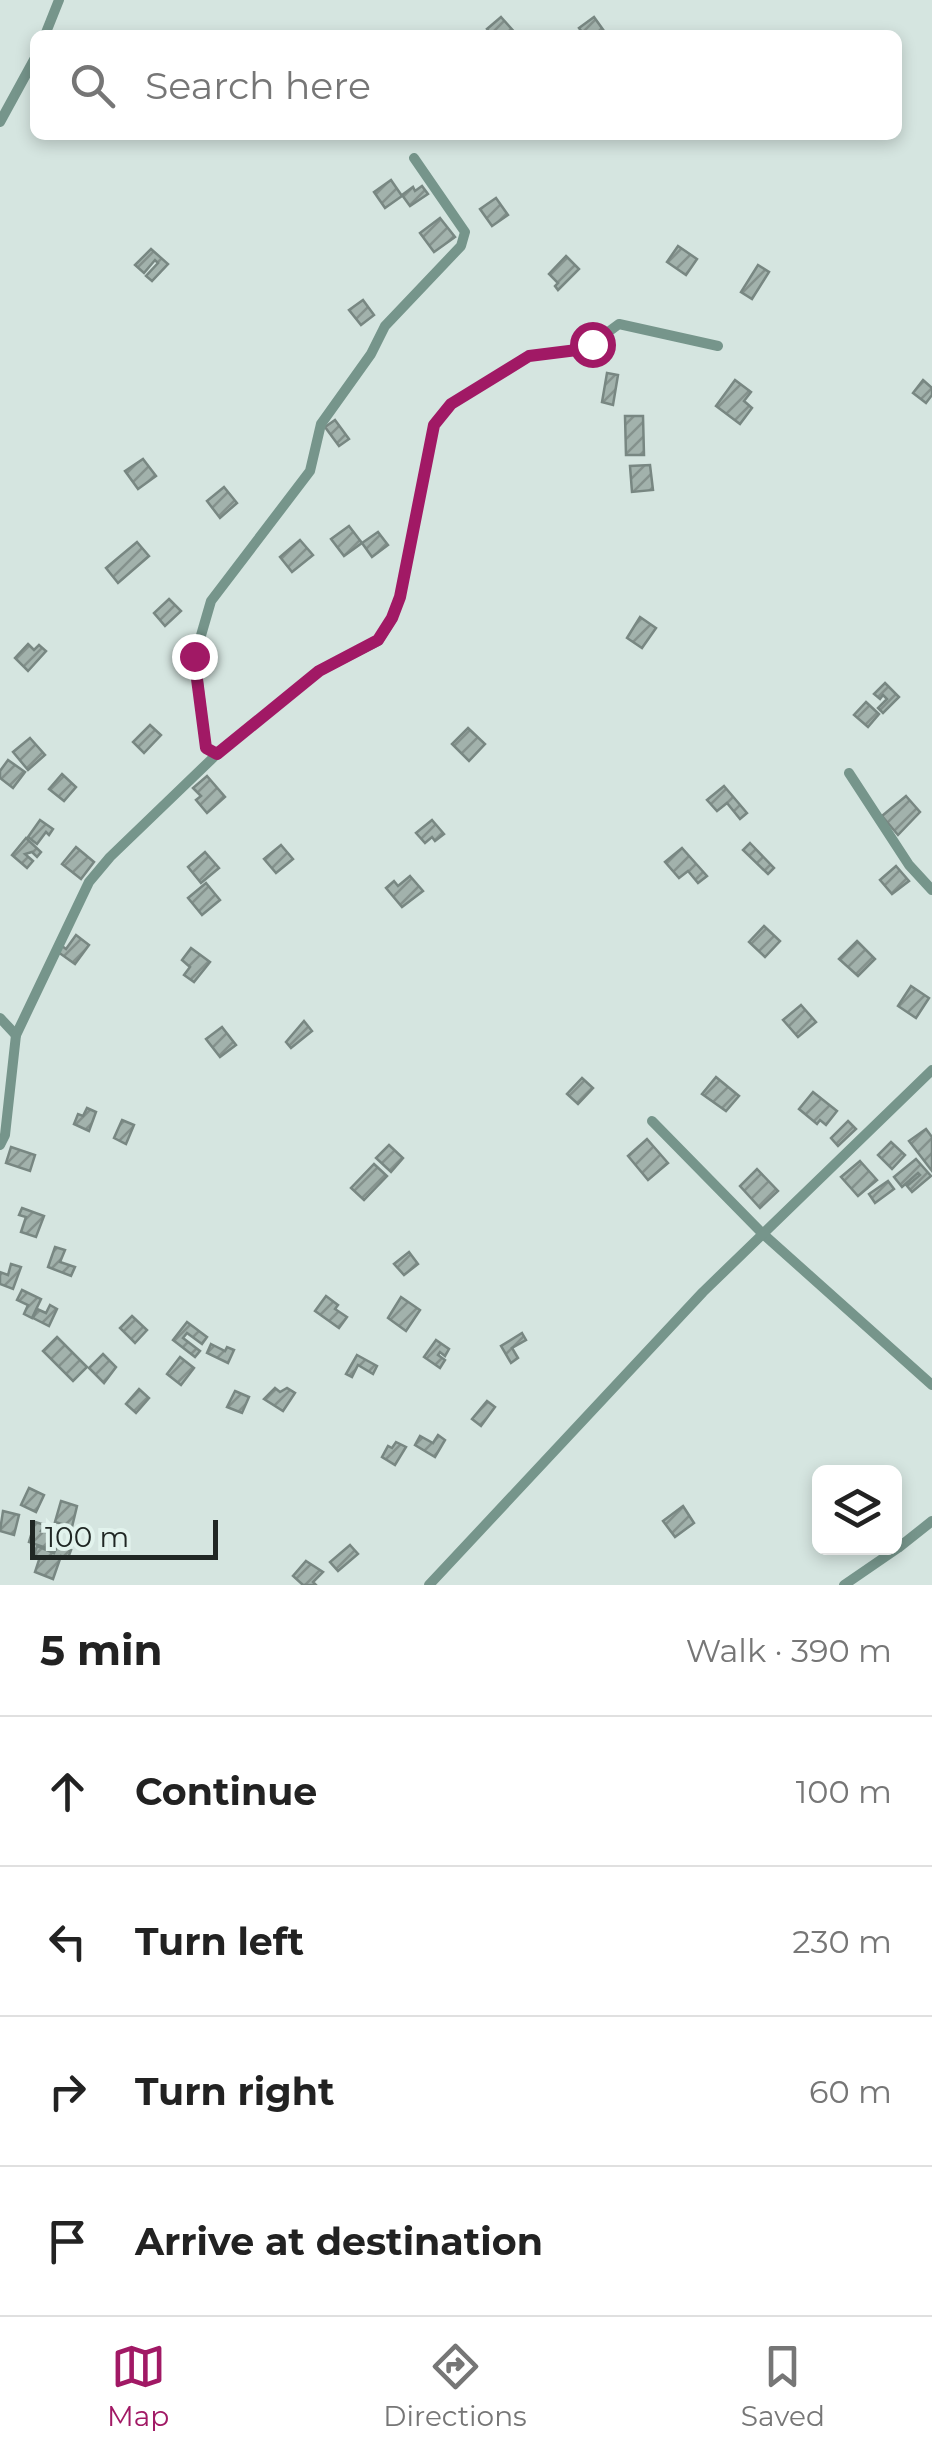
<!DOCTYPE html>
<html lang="en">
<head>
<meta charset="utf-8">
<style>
  body { margin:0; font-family:Montserrat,sans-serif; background:#f2f2f2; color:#222 }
  .controls { position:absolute; right:30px; bottom:30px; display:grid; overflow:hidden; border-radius:15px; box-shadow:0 5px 15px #0003 }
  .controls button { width:90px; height:90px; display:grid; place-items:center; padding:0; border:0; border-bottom:2px solid #e0e0e0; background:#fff; color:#222; font:50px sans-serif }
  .scale { position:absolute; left:30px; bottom:25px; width:188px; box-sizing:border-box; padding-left:10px; border:5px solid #202724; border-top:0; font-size:28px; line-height:35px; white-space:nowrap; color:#202724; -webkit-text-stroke:8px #e2f3ed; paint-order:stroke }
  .stop { position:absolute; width:30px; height:30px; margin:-22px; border:8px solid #a11965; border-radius:50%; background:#fff }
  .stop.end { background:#a11965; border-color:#fff; box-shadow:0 2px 10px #0008 }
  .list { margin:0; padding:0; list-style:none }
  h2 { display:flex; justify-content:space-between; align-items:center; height:130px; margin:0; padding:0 40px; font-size:42px }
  h2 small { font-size:32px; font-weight:400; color:#767676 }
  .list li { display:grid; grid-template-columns:65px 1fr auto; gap:30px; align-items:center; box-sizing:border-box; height:150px; padding:0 40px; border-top:2px solid #e0e0e0 }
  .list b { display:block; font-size:38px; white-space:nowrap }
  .list em { font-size:32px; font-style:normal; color:#767676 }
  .icon { flex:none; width:55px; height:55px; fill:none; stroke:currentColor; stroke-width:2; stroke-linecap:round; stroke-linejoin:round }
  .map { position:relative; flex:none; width:932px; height:1585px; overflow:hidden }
  .search { position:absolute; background:#fff; box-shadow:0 5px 15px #0003; left:30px; right:30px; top:30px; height:110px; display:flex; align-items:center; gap:25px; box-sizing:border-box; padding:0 35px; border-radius:15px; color:#767676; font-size:38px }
  .sheet { height:730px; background:#fff }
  nav { display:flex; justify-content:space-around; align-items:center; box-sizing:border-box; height:140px; border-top:2px solid #e0e0e0; background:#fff; font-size:28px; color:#767676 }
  nav a { display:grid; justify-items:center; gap:5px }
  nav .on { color:#a11965 }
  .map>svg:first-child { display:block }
  .building { fill:url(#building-hatch); stroke:#788782; stroke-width:2.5 }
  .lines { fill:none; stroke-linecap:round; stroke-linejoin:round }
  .street { stroke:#76958b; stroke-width:10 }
  .route { stroke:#a11965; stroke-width:12 }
</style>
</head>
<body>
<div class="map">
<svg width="932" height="1585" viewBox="0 0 932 1585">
  <defs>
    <pattern id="building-hatch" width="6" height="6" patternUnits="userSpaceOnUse" patternTransform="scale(2.5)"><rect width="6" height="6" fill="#a2b2ac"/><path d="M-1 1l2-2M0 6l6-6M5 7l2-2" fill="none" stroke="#84918c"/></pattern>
  </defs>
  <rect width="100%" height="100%" fill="#d5e5e0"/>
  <!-- building -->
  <g class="building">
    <polygon points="501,17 517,35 492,35 487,29"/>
    <polygon points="594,17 604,31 598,35 584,35 579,28"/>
    <polygon points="391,180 402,196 385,208 374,192"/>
    <polygon points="422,186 428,194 410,206 402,195 413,187 415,191"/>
    <polygon points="496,198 508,215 492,226 480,209"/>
    <polygon points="440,218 455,237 434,252 420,233"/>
    <polygon points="678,246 697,259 686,275 667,262"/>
    <polygon points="151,249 168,264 152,281 146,276 158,263 155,260 144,273 135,265"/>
    <polygon points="566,256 579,269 558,290 555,286 558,283 549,274"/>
    <polygon points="758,265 769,272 752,299 741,292"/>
    <polygon points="363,300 374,315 361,325 349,310"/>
    <polygon points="607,373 618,375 613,405 602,402"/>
    <polygon points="735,380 751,392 744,401 752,408 740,424 716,406"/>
    <polygon points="923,380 932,388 932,395 926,403 913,393"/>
    <polygon points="625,416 643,416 644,455 626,455"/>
    <polygon points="335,420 349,439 339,446 325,427"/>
    <polygon points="143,459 156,476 138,489 125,471"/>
    <polygon points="650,465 653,490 632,492 630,466"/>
    <polygon points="224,487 237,503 220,518 207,501"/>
    <polygon points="349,526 362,543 344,556 331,539"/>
    <polygon points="378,532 388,545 372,557 362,543"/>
    <polygon points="300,540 313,555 292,572 280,557"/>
    <polygon points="137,542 149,556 118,583 106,568"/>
    <polygon points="169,599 181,611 165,626 154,613"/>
    <polygon points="640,617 656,628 642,648 627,638"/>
    <polygon points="28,644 34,650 39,645 46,651 28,671 15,658"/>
    <polygon points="885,683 899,697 883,713 878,708 887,699 883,695 880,699 874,694"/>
    <polygon points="866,702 879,714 868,727 854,715"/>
    <polygon points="150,725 161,735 144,753 133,742"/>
    <polygon points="468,728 485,744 469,761 452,744"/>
    <polygon points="30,738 45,755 28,770 13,752"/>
    <polygon points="8,760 25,772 13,788 0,778 0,771"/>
    <polygon points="62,774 76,787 64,801 49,789"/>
    <polygon points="207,776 225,797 207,813 196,800 201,796 193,788"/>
    <polygon points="724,786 747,813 740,819 727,803 717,811 707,800"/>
    <polygon points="906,796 920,812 898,835 882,816"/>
    <polygon points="40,820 53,829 49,835 46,832 37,844 28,837"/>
    <polygon points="432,820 444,834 435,841 432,837 425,843 416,833"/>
    <polygon points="26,838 41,852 37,857 32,852 25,854 33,861 27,868 12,855"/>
    <polygon points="750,843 774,868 768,874 743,850"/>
    <polygon points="281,845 293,859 276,873 264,859"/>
    <polygon points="76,847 94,862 81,879 62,864"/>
    <polygon points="682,848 707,876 698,883 688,871 679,878 665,862"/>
    <polygon points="205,852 219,868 201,883 188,867"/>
    <polygon points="896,866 909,881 892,894 880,880"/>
    <polygon points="410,876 423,891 402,907 386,888 394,881 398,886"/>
    <polygon points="206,883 220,900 202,915 188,898"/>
    <polygon points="764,926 780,941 765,957 749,942"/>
    <polygon points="76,935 89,945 75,964 58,952 62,946 66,949"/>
    <polygon points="857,941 875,959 858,976 839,959"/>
    <polygon points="191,948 210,962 194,982 184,975 190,967 182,960"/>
    <polygon points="911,986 929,998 916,1018 898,1006"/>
    <polygon points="801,1005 816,1022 798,1037 783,1020"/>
    <polygon points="304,1021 312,1031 291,1048 286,1042"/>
    <polygon points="222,1027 236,1045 220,1057 206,1039"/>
    <polygon points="716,1077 739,1096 726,1111 702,1094"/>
    <polygon points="582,1078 593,1088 578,1104 567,1094"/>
    <polygon points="813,1092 837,1111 826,1125 820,1120 817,1124 799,1109"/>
    <polygon points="87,1108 96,1112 89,1131 74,1124 78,1114 83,1116"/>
    <polygon points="122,1120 134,1125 126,1144 114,1138"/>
    <polygon points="848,1121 856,1129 838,1146 831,1138"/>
    <polygon points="926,1129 932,1137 932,1171 909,1141"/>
    <polygon points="647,1139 668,1163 648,1180 628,1156"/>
    <polygon points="891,1142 905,1155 892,1169 878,1155"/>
    <polygon points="389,1145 403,1158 391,1172 376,1158"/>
    <polygon points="11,1147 35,1155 30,1171 6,1163"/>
    <polygon points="916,1159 931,1176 912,1192 907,1186 920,1175 918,1173 902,1187 894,1177"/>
    <polygon points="860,1161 877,1180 858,1196 841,1177"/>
    <polygon points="374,1164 387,1176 364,1200 351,1188"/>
    <polygon points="757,1169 778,1191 760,1208 740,1186"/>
    <polygon points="888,1181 894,1189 875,1203 869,1194"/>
    <polygon points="22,1208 44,1216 36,1237 21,1232 26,1217 19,1215"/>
    <polygon points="55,1247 65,1250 60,1262 75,1267 71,1276 48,1267"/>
    <polygon points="409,1252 418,1264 404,1275 394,1264"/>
    <polygon points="11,1264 21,1267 13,1289 0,1284 0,1272 8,1275"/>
    <polygon points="22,1290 41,1299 32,1318 24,1314 28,1305 17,1300"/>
    <polygon points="326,1296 338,1305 335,1309 347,1317 339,1328 315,1311"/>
    <polygon points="401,1297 420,1310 406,1331 388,1318"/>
    <polygon points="50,1305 57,1309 49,1326 33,1318 37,1309 46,1313"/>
    <polygon points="132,1316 147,1330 135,1343 120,1328"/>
    <polygon points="187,1322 207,1337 202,1344 187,1333 183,1338 200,1351 195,1357 173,1340"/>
    <polygon points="522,1333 526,1340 512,1348 518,1358 511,1363 501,1346"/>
    <polygon points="57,1337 87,1367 73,1381 43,1351"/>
    <polygon points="436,1340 449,1349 445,1356 440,1352 438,1355 445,1360 440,1368 424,1357"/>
    <polygon points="211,1344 225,1351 227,1347 234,1350 228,1363 207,1353"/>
    <polygon points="103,1354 116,1367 104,1383 89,1368"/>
    <polygon points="357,1355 377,1366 373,1374 358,1365 352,1377 346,1374"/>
    <polygon points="180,1357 194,1368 181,1385 167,1374"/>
    <polygon points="275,1388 280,1392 287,1388 295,1393 283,1411 264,1399"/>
    <polygon points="139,1389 149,1398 136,1413 126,1404"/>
    <polygon points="235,1391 249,1397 242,1413 227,1407"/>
    <polygon points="487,1401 495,1407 481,1426 472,1419"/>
    <polygon points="438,1435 445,1440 435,1457 415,1445 420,1436 433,1443"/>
    <polygon points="396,1442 406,1447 395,1465 382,1457 388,1446 392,1448"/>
    <polygon points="29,1488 44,1495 36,1512 21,1505"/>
    <polygon points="61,1501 77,1506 72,1527 55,1522"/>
    <polygon points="683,1506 694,1523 675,1537 663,1521"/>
    <polygon points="3,1511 19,1515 14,1535 0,1531"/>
    <polygon points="35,1522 45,1525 41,1531 45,1532 47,1526 53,1528 46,1548 29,1542"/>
    <polygon points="350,1545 358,1554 338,1571 330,1562"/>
    <polygon points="37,1546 54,1553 57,1546 71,1550 68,1558 61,1556 53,1579 35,1572 40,1557 34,1555"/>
    <polygon points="306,1561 323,1572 313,1582 316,1585 303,1585 293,1576"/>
  </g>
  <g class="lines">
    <!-- street -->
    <g class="street">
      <polyline points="45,35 59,0"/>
      <polyline points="0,122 35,58"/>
      <polyline points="217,754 206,748 195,656 211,601 310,471 321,424 371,354 385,326 461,246 465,232 414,158"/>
      <polyline points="849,773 909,865 932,890"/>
      <polyline points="0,1018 16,1035"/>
      <polyline points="652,1121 762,1233 932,1385"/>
      <polyline points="0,1145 5,1135 16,1035 89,882 110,857 217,754 319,671 378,641 392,619 400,597 434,425 451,404 529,356 577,350 592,344 619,324 718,346"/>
      <polyline points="429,1585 703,1292 932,1070"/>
      <polyline points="844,1585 898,1548 932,1521"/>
    </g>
  </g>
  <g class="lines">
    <!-- route -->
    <polyline class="route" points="194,656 206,748 217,754 319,671 378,640 392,618 400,597 434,425 451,404 529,356 577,350 592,344"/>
  </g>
</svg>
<div class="controls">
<button><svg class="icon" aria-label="layers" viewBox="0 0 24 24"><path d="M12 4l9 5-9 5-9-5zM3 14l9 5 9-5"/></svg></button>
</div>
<div class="scale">100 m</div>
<div class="stop" style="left:592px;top:344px"></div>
<div class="stop end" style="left:194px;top:656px"></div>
<div class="search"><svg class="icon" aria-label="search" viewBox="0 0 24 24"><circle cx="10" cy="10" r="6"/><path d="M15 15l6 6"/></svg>Search here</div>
</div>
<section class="sheet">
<h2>5 min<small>Walk · 390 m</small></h2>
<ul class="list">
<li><svg class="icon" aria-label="ahead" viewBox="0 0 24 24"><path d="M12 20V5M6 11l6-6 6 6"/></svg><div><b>Continue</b></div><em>100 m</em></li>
<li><svg class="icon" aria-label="left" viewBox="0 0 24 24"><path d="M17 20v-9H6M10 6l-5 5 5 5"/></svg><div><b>Turn left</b></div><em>230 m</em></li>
<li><svg class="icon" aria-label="right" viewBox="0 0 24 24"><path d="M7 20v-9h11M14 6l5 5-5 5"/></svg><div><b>Turn right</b></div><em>60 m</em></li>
<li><svg class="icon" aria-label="arrive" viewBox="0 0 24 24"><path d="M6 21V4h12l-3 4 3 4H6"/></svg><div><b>Arrive at destination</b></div></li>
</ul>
</section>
<nav>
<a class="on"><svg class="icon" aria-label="map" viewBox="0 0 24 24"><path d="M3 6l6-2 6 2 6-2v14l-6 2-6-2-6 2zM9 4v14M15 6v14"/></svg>Map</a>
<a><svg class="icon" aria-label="directions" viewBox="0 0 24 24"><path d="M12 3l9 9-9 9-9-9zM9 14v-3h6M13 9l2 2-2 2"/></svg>Directions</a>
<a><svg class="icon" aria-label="saved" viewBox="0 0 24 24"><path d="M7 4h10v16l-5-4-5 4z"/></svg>Saved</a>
</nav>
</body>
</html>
